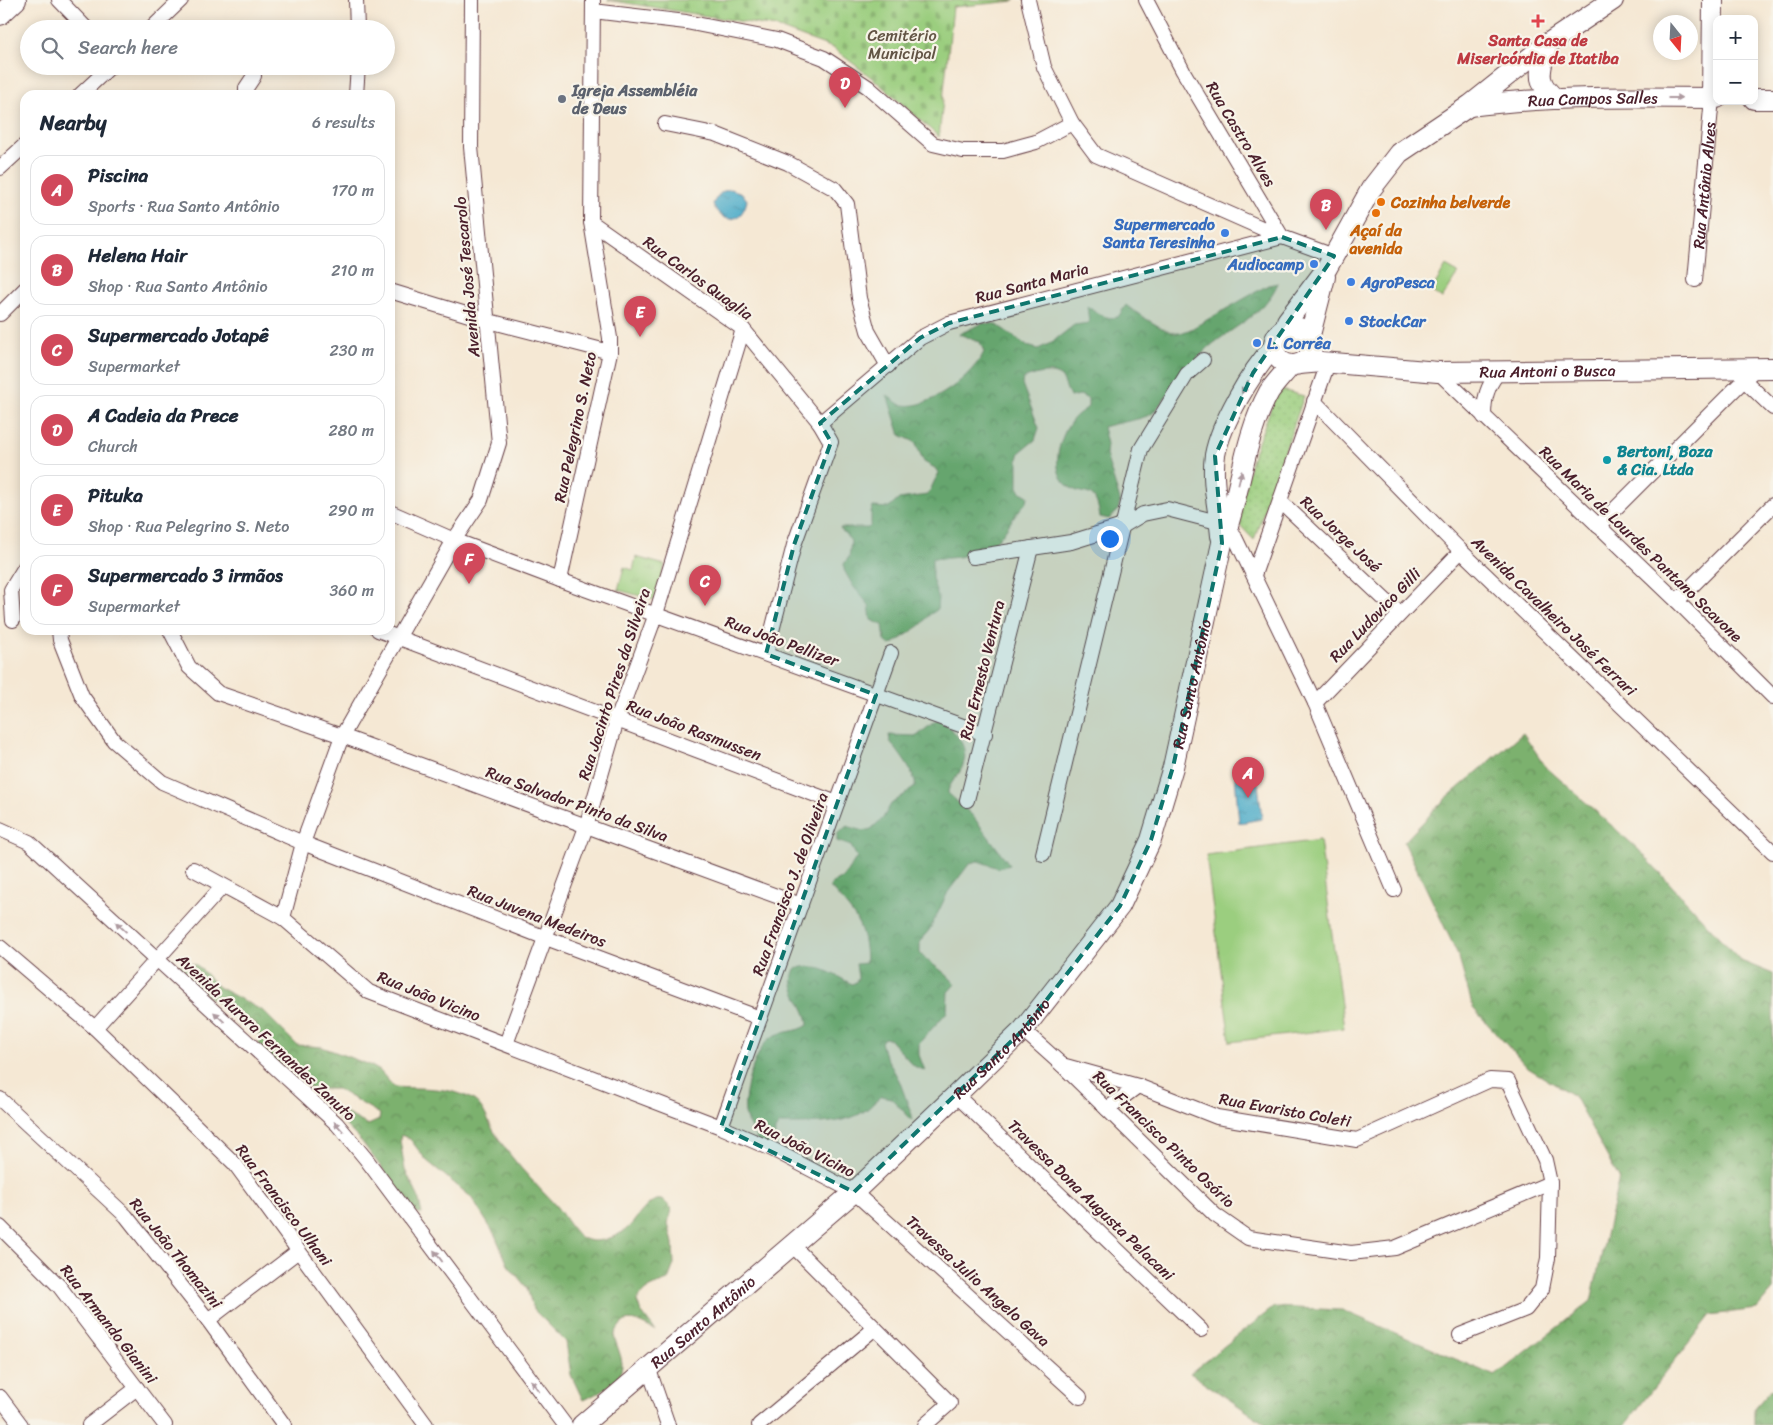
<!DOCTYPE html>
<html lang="en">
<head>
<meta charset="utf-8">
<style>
  body { margin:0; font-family:Sriracha,sans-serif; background:#f2f2f3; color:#1f2937 }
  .controls { position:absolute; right:15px; top:15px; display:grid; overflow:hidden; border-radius:10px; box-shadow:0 2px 12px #0003 }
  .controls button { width:45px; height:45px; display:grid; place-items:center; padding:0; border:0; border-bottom:1px solid #e0e1e3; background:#fff; color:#1f2937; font:25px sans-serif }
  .compass { position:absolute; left:1653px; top:15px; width:45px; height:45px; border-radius:50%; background:#fff; box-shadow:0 2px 12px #0003; rotate:162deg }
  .you { position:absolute; left:1109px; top:538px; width:18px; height:18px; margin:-12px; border:4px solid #fff; border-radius:50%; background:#1a73e8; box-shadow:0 0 0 8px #1a73e833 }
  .badge { display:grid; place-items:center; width:32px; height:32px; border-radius:50%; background:#d1495b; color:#fff; font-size:16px; font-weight:700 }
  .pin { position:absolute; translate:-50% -41px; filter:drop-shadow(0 1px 2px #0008) }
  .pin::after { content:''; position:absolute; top:26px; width:18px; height:15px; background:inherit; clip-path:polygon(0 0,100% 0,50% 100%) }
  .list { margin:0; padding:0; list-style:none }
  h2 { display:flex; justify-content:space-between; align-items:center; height:65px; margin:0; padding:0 20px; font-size:21px }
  h2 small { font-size:16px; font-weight:400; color:#747a83 }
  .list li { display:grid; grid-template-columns:32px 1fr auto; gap:15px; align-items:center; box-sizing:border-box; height:70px; margin:0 10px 10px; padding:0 10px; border:1px solid #e0e1e3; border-radius:15px }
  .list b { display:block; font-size:19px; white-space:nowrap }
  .list p { margin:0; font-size:16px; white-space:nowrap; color:#747a83 }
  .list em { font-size:16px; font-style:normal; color:#747a83 }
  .icon { flex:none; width:28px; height:28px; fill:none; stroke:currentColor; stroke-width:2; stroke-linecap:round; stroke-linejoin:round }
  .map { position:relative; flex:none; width:1773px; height:1425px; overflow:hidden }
  .search { position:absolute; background:#fff; box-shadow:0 2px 12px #0003; left:20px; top:20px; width:375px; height:55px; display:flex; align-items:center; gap:12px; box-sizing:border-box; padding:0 18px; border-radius:28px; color:#747a83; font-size:19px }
  .panel { position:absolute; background:#fff; box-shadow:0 2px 12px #0003; left:20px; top:90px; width:375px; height:545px; border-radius:15px }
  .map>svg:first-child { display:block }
  .grass { fill:url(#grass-tufts); stroke:#727655 }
  .forest { fill:url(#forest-crowns); stroke:#63684c }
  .cemetery { fill:url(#cemetery-stones); stroke:#727655 }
  .park { fill:url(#park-dots); stroke:#727655 }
  .pitch { fill:#9bce7f; stroke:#727655 }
  .water { fill:url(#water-ripples); stroke:#4a647a }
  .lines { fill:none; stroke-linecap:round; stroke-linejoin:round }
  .street-casing { stroke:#643d44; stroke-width:16 }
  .secondary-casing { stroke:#643d44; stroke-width:22 }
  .street { stroke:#fff; stroke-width:14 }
  .secondary { stroke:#fff; stroke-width:20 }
  .oneway { fill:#ae9aa0 }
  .marked { fill:#0f766e; fill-opacity:0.2; stroke:#0f766e; stroke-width:4; stroke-dasharray:10 6; stroke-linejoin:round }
  .health-dot { fill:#e0444e; stroke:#f7f3e8; stroke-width:2 }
  .worship-dot { fill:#6b7280; stroke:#f7f3e8; stroke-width:2 }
  .food-dot { fill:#e8710a; stroke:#f7f3e8; stroke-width:2 }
  .shop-dot { fill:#3f7fe0; stroke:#f7f3e8; stroke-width:2 }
  .culture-dot { fill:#0f9aa8; stroke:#f7f3e8; stroke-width:2 }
  .labels { text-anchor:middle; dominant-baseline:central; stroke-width:4.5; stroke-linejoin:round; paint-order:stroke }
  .park-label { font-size:16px; fill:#625444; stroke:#f7f3e8 }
  .health-label { font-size:16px; font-weight:bold; fill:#be3a42; stroke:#f7f3e8 }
  .worship-label { font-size:16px; font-weight:bold; fill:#5b616d; stroke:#f7f3e8; text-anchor:start }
  .street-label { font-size:16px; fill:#4a1f2b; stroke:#f7f3e8 }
  .food-label { font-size:16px; font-weight:bold; fill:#c56008; stroke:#f7f3e8; text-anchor:start }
  .shop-label { font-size:16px; font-weight:bold; fill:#366cbe; stroke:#f7f3e8; text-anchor:start }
  .culture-label { font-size:16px; font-weight:bold; fill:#0d838f; stroke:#f7f3e8; text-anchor:start }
</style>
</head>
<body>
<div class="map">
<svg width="1773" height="1425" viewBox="0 0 1773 1425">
  <defs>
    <pattern id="grass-tufts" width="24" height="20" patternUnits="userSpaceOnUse" patternTransform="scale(1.25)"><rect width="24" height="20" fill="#9bce7f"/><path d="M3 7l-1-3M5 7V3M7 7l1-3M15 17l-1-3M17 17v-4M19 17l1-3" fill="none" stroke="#87b06e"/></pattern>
    <pattern id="forest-crowns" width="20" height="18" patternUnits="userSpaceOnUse" patternTransform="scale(1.25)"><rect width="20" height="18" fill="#7cb16e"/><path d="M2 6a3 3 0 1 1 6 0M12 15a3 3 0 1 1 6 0" fill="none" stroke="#688f5b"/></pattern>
    <pattern id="cemetery-stones" width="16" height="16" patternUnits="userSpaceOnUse" patternTransform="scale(1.25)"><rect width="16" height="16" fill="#9bce7f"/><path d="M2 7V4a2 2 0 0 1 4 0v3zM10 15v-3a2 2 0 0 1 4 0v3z" fill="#87b06e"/></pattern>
    <pattern id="park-dots" width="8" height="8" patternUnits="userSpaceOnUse" patternTransform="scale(1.25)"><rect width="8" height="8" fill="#9bce7f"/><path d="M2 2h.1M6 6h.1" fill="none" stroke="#87b06e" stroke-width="1.8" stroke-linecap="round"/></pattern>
    <pattern id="water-ripples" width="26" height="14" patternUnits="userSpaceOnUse" patternTransform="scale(1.25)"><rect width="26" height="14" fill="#49aac8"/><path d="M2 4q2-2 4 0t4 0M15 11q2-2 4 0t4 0" fill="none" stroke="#3f8aa3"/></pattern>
  </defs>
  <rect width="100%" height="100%" fill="#f7f3e8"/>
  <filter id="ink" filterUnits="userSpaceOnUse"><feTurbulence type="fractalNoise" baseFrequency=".02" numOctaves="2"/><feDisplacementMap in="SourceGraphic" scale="10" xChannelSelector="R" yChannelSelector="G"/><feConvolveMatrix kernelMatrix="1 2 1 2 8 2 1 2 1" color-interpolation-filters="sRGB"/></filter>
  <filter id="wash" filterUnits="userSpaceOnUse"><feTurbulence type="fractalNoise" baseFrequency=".0096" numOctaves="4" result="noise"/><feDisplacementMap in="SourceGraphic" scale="20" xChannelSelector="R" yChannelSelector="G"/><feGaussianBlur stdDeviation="1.12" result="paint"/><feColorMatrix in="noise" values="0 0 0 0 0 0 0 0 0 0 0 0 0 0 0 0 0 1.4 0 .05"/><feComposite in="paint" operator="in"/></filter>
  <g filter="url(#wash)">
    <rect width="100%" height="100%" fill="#f5e8d4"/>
    <!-- grass -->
    <polygon class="grass" points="636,557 665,565 655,600 618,590 624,567 633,570"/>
    <!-- forest -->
    <g class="forest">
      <path d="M1278,283C1265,314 1233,327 1209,347C1190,364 1169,394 1152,414C1137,421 1119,422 1103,427L1107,444L1106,455L1120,500L1118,511L1109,519L1100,517C1095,482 1084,500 1067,485C1049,469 1060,435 1073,419C1077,414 1083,411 1088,407V399L1080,395L1070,397C1067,391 1065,383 1062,378C1053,368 1033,375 1023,379L1022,384L1039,428L1035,440L1020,452L1018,459V487L1021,492L1028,496L1027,502C1016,512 1010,524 1001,536C984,554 955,560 932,558V578L938,597L937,610L929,615L921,625L893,644L890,645L885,641L883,625L871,620L869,605L853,586L844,570V564L849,557L851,541L840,528H868L871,525V512L873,507L889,508L899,499L927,495C932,489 933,481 939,474L935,468L924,462L915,442L900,435L887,395C892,399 897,404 903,405C930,410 973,375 984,352L980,342L959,334L983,323L996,324L1027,346L1038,349L1051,343L1074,325L1089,323L1087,306C1097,313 1106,320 1118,317L1126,305C1133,311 1167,333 1175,333C1180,334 1186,331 1191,329L1268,285Z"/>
      <path d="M940,720C957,733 974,750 959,773C955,779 948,786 948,793L972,815L1010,865L998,868L978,861L970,863L948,892L930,929L920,941V953C931,966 944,969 955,984L948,992L947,1012L919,1043V1055L925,1071L914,1066L889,1039L884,1038L881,1042L884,1053L899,1080L912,1115V1120L891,1098L881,1096C875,1101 870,1108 863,1112C843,1125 804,1124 780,1124L775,1130L774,1147L757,1148C757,1128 750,1132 746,1118C740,1099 755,1047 772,1037C783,1030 797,1033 808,1025C807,1004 785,990 795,969C815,961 834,975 852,984L856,982L858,978L856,964L866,963C865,923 855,916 830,887L832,883L843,878L857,857L851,846L837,841V834L847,826L863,831L871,829L883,818L891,804L915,787C918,776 897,751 890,741L889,735L917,736L934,722Z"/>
      <polygon points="1523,733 1546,767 1638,849 1741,961 1773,974 1773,1290 1757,1309 1710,1315 1625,1425 1267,1425 1190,1373 1274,1307 1342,1310 1495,1376 1591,1301 1619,1178 1574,1096 1528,1068 1473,1008 1458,955 1404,842 1444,800"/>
      <path d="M186,962L197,965L218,987L263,1011L297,1045L322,1047L370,1065L380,1071L394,1087C420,1089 449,1086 472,1099C484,1105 488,1123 495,1133C512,1161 534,1182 556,1206C563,1214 568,1225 576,1233C588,1247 610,1240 624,1231C638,1222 654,1182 671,1209L668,1224L673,1243L674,1264L668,1280C655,1285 642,1288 637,1302L642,1313L655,1330C635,1321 625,1311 614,1336C616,1344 621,1354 622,1363C623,1383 598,1393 583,1400L571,1375L566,1342L533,1309L527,1288L508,1265L495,1235L471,1197L426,1160L410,1139L401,1135L400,1140L405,1170L418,1196L422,1214L415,1212L362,1142L331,1111L340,1110L368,1125L379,1120L380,1114L337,1089H313L299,1082L284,1066L265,1055L258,1048L259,1031L256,1024C234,1011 185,990 179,964Z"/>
      <polygon points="1773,1387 1773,1425 1754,1425 1754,1409"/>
    </g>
    <!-- cemetery -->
    <polygon class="cemetery" points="608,0 1015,0 1015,1 953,7 939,137 876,81 833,48 776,27"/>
    <!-- park -->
    <polygon class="park" points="1278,389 1304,396 1254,540 1237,522 1251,461"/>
    <!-- pitch -->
    <g class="pitch">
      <polygon points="1446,266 1458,273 1442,299 1431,291"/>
      <polygon points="1320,840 1344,1028 1230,1042 1206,855"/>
    </g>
    <!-- water -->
    <g class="water">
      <path d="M731,189L742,193L747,200C743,223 722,226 713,204C717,195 722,190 731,189Z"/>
      <polygon points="1257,774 1262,819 1239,823 1235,777"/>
    </g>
  </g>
  <g filter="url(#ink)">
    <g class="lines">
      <!-- street casing -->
      <g class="street-casing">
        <g id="street">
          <polyline points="59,0 87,29"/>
          <polyline points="356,0 357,29"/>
          <polyline points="593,0 591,222 743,329 820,423 831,442 794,545 766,654"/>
          <polyline points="1028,0 1044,67 1072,123 1096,155 1282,237 1334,256"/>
          <polyline points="1146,0 1183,71 1282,237"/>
          <polyline points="593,11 686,22 777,40 824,58 868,87 933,144 963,151 1003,151 1036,142 1072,123"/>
          <polyline points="151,29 181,0"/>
          <polyline points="80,95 111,66"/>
          <polyline points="246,95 246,88 254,76"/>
          <polyline points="356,95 358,66"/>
          <polyline points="665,124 715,134 788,163 835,189 847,204 859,298 868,331 888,366"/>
          <polyline points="0,168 25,145"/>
          <path id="s1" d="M1695,280L1712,98"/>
          <polyline points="390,291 489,321 610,352"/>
          <polyline points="0,314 25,289"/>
          <polyline points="1438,372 1677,601 1773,697"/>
          <polyline points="1744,380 1773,408"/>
          <polyline points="1314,401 1461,551 1773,852"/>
          <path d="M1484,417C1484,397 1487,387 1499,371"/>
          <polyline points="820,423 920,338 949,323 1282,237"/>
          <polyline points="1280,501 1399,613"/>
          <polyline points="390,512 454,540 560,580 985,734"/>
          <polyline points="1598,526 1756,368"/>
          <polyline points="973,557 1071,542 1123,526 1143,514 1167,509 1229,525 1315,703 1394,890"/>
          <polyline points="1254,575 1328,363"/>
          <polyline points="560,580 610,352 610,338 591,222"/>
          <polyline points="1677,601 1773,505"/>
          <polyline points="13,620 11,590 25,567"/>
          <polyline points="59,630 60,640 82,696 114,741 162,782 303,843 546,938 760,1018"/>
          <polyline points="170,630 189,667 218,693 342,736 801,905"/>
          <polyline points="378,630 837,803"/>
          <polyline points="1315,703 1461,551"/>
          <polyline points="967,800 1031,548"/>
          <polyline points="0,829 29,842 337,1124 366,1159 565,1425"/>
          <polyline points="1043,854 1141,449 1187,374 1203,360"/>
          <polyline points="193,869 283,918 369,992 721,1127 772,1149 854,1192 1080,1397"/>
          <polyline points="283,918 303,843 342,736 454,540 481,500 499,443 471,147 472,0"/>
          <polyline points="0,947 95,1028 235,1164 426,1425"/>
          <polyline points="95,1028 223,886"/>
          <polyline points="1023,1030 1062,1065 1215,1215 1248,1238 1351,1253 1395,1248 1550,1183"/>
          <polyline points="506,1044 586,827 617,720 656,614 743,329"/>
          <polyline points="1062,1065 1138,1086 1217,1117 1357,1140 1490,1080 1508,1081 1545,1160 1550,1183 1548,1258 1542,1289 1526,1309 1460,1335"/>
          <polyline points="956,1095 1201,1330"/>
          <polyline points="0,1099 126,1216 208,1320 284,1425"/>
          <polyline points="1107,1109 1138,1086"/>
          <polyline points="721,1127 891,653"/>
          <polyline points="0,1227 59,1286 165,1425"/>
          <polyline points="792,1245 950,1403 925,1425"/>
          <polyline points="208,1320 297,1252"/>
          <polyline points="648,1367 668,1425"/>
          <polyline points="0,1397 21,1425"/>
          <polyline points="89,1425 137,1388"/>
          <polyline points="759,1425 875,1328"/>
        </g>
      </g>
      <!-- secondary casing -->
      <g class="secondary-casing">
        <g id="secondary">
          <polyline points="0,15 16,0"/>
          <path d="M1547,44C1541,70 1533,81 1556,99"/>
          <polyline points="1712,98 1713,0"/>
          <polyline points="1754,99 1773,99"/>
          <path id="s2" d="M1469,106C1551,96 1634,97 1717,98"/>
          <circle cx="1293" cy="346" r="19"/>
          <polyline points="1287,327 1287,321 1327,268 1371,189 1399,153 1469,106 1547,44 1613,0"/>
          <polyline points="1310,335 1325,277"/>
          <path id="s3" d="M1299,364L1322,362L1438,372L1773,368"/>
          <path d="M1221,536C1219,510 1211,482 1215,455C1221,423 1251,372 1273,348"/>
          <path id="s4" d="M582,1425L854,1192L956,1095L1023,1030L1120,906L1151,840L1173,767L1222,543C1241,494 1243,439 1269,392C1275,383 1284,374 1291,365"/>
        </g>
      </g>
      <!-- street -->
      <use href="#street" class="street"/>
      <!-- secondary -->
      <use href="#secondary" class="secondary"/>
    </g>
    <!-- one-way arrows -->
    <defs><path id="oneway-solid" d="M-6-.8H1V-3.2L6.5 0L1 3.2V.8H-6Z" transform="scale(1.25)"/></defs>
    <g class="oneway">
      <use href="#oneway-solid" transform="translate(1675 98)"/>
      <use href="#oneway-solid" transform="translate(1245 387) rotate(118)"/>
      <use href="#oneway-solid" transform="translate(1240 478) rotate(-76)"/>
      <use href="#oneway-solid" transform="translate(121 927) rotate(-137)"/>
      <use href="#oneway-solid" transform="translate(219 1017) rotate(-137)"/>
      <use href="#oneway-solid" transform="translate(339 1127) rotate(-132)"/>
      <use href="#oneway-solid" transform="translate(438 1256) rotate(-127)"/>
      <use href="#oneway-solid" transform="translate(535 1386) rotate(-127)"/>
    </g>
  </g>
  <!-- marked area -->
  <path class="marked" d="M1282,237L1334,256L1253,373L1215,456L1222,543L1173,767L1151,840L1120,906L1023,1030L854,1192L721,1127L876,695L766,654L794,545L831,442L820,423L920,338L949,323Z"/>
  <!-- markers -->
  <path class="health-dot" d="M1535.5 13.5h5v5h5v5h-5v5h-5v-5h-5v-5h5z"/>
  <circle class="worship-dot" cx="562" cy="99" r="5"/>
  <g class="food-dot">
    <circle cx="1381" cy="202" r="5"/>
    <circle cx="1376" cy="213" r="5"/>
  </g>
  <g class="shop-dot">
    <circle cx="1225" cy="233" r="5"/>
    <circle cx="1314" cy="264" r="5"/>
    <circle cx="1351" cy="282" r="5"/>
    <circle cx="1349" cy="321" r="5"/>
    <circle cx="1257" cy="343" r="5"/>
  </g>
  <circle class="culture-dot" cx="1607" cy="460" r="5"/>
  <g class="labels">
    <!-- park labels -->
    <g class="park-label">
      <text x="902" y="35">Cemitério<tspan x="902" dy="18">Municipal</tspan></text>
    </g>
    <!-- health labels -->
    <g class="health-label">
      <text x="1538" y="40">Santa Casa de<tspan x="1538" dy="18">Misericórdia de Itatiba</tspan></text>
    </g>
    <!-- worship labels -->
    <g class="worship-label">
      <text x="572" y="90">Igreja Assembléia<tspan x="572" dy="18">de Deus</tspan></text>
    </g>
    <!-- street labels -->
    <g class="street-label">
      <text stroke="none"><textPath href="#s2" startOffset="124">Rua Campos Salles</textPath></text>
      <text transform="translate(1241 134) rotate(59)">Rua Castro Alves</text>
      <text stroke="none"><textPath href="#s1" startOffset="95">Rua Antônio Alves</textPath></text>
      <text transform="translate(467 277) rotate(-95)">Avenida José Tescarolo</text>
      <text transform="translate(698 278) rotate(36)">Rua Carlos Quaglia</text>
      <text transform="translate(1032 283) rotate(-15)">Rua Santa Maria</text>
      <text stroke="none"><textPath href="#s3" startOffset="249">Rua Antoni o Busca</textPath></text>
      <text transform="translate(575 427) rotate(-78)">Rua Pelegrino S. Neto</text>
      <text transform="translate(1341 534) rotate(43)">Rua Jorge José</text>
      <text transform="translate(1641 544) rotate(44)">Rua Maria de Lourdes Pantano Scavone</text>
      <text transform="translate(1375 615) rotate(-46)">Rua Ludovico Gilli</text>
      <text transform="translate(1554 616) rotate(44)">Avenida Cavalheiro José Ferrari</text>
      <text transform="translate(782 641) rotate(20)">Rua João Pellizer</text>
      <text transform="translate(982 670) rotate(-76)">Rua Ernesto Ventura</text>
      <text transform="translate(614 684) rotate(-72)">Rua Jacinto Pires da Silveira</text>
      <text stroke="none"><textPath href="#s4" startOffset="984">Rua Santo Antônio</textPath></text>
      <text transform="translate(694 730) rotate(21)">Rua João Rasmussen</text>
      <text transform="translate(577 804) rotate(20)">Rua Salvador Pinto da Silva</text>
      <text transform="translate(790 884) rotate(-70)">Rua Francisco J. de Oliveira</text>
      <text transform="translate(537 916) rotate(21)">Rua Juvena Medeiros</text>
      <text transform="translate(429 996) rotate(22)">Rua João Vicino</text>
      <text transform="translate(266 1037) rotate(43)">Avenida Aurora Fernandes Zanuto</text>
      <text stroke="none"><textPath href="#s4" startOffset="564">Rua Santo Antônio</textPath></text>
      <text transform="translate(1285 1110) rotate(10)">Rua Evaristo Coleti</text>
      <text transform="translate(1164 1139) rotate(44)">Rua Francisco Pinto Osório</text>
      <text transform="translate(805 1148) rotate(27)">Rua João Vicino</text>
      <text transform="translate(1091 1200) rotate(44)">Travessa Dona Augusta Pelacani</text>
      <text transform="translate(284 1205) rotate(53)">Rua Francisco Ulhani</text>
      <text transform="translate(176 1253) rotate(51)">Rua João Thomazini</text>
      <text transform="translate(978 1281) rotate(42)">Travessa Julio Angelo Gava</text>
      <text stroke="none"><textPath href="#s4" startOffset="159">Rua Santo Antônio</textPath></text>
      <text transform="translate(109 1324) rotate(52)">Rua Armando Gianini</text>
    </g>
    <!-- food labels -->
    <g class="food-label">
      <text x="1391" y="202">Cozinha belverde</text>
      <text x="1376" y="230" text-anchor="middle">Açaí da<tspan x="1376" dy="18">avenida</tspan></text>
    </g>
    <!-- shop labels -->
    <g class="shop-label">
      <text x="1215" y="224" text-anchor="end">Supermercado<tspan x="1215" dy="18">Santa Teresinha</tspan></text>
      <text x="1304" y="264" text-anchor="end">Audiocamp</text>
      <text x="1361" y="282">AgroPesca</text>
      <text x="1359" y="321">StockCar</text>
      <text x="1267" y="343">L. Corrêa</text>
    </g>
    <!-- culture labels -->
    <g class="culture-label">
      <text x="1617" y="451">Bertoni, Boza<tspan x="1617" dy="18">&amp; Cia. Ltda</tspan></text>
    </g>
  </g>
</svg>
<div class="controls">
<button>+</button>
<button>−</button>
</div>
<svg class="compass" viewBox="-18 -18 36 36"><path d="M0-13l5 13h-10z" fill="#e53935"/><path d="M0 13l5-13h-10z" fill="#747a83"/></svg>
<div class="you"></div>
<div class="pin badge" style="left:1248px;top:798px">A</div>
<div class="pin badge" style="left:1326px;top:230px">B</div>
<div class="pin badge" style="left:705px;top:606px">C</div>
<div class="pin badge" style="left:845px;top:108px">D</div>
<div class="pin badge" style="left:640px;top:337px">E</div>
<div class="pin badge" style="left:469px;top:584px">F</div>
<div class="search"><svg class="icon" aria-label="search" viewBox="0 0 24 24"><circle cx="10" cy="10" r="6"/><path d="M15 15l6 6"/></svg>Search here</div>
<section class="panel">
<h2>Nearby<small>6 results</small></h2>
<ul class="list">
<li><span class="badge">A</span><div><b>Piscina</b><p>Sports · Rua Santo Antônio</p></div><em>170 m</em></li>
<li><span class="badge">B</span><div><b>Helena Hair</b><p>Shop · Rua Santo Antônio</p></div><em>210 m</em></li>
<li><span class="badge">C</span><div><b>Supermercado Jotapê</b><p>Supermarket</p></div><em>230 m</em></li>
<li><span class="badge">D</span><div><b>A Cadeia da Prece</b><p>Church</p></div><em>280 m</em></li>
<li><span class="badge">E</span><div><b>Pituka</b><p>Shop · Rua Pelegrino S. Neto</p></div><em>290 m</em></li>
<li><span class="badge">F</span><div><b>Supermercado 3 irmãos</b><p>Supermarket</p></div><em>360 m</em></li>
</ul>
</section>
</div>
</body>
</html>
